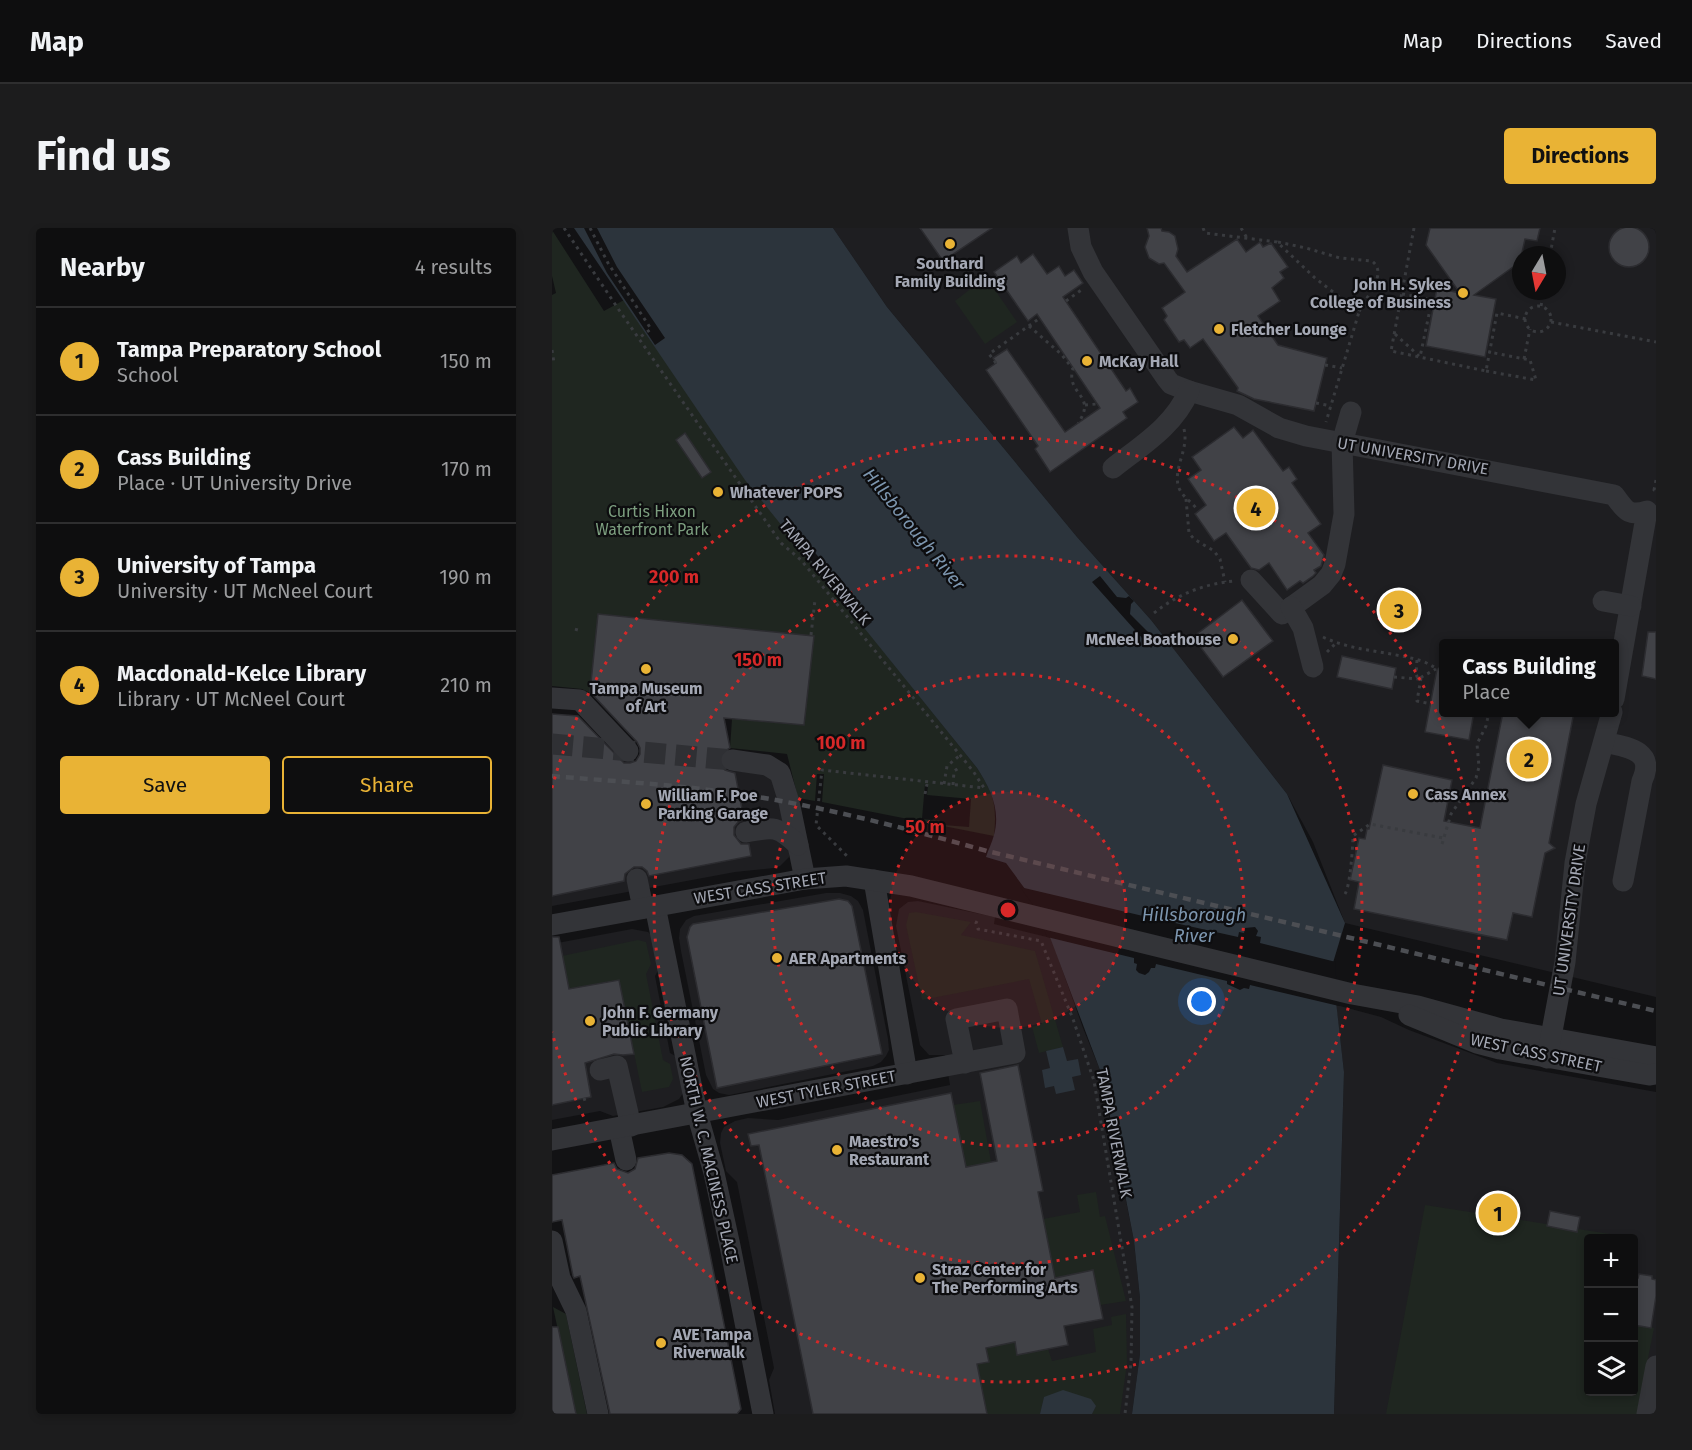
<!DOCTYPE html>
<html lang="en">
<head>
<meta charset="utf-8">
<style>
  body { margin:0; font-family:"Fira Sans",sans-serif; background:#1c1c1d; color:#f1f3f6 }
  .controls { position:absolute; right:18px; bottom:18px; display:grid; overflow:hidden; border-radius:6px; box-shadow:0 3px 9px #0003 }
  .controls button { width:54px; height:54px; display:grid; place-items:center; padding:0; border:0; border-bottom:2px solid #2e2e2f; background:#0e0e0f; color:#f1f3f6; font:30px sans-serif }
  .compass { position:absolute; left:960px; top:18px; width:54px; height:54px; border-radius:50%; background:#0e0e0f; box-shadow:0 3px 9px #0003; rotate:190deg }
  .you { position:absolute; left:650px; top:774px; width:21px; height:21px; margin:-15px; border:4px solid #fff; border-radius:50%; background:#1a73e8; box-shadow:0 0 0 9px #1a73e833 }
  .badge { display:grid; place-items:center; width:39px; height:39px; border-radius:50%; background:#e9b335; color:#111; font-size:20px; font-weight:700 }
  .pin { position:absolute; translate:-50% -50%; border:3px solid #fff; box-shadow:0 2px 6px #0006 }
  .popup { position:absolute; left:887px; top:411px; width:180px; height:78px; box-sizing:border-box; display:grid; place-content:center; border-radius:6px; background:#0e0e0f; filter:drop-shadow(0 2px 4px #0005); font-size:20px; white-space:nowrap; color:#9b9c9e }
  .popup b { font-size:22px; color:#f1f3f6 }
  .popup::after { content:''; position:absolute; left:50%; top:100%; margin-left:-12px; border:12px solid transparent; border-top-color:#0e0e0f }
  .list { margin:0; padding:0; list-style:none }
  h2 { display:flex; justify-content:space-between; align-items:center; height:78px; margin:0; padding:0 24px; font-size:26px }
  h2 small { font-size:20px; font-weight:400; color:#9b9c9e }
  .list li { display:grid; grid-template-columns:39px 1fr auto; gap:18px; align-items:center; box-sizing:border-box; height:108px; padding:0 24px; border-top:2px solid #2e2e2f }
  .list b { display:block; font-size:22px; white-space:nowrap }
  .list p { margin:0; font-size:20px; white-space:nowrap; color:#9b9c9e }
  .list em { font-size:20px; font-style:normal; color:#9b9c9e }
  .actions { display:flex; gap:12px; padding:18px 24px }
  .actions a { flex:1; padding:14px 0; border:2px solid #e9b335; border-radius:6px; text-align:center; font-size:21px; color:#e9b335 }
  .actions .main { background:#e9b335; color:#111 }
  .icon { flex:none; width:33px; height:33px; fill:none; stroke:currentColor; stroke-width:2; stroke-linecap:round; stroke-linejoin:round }
  .map { position:relative; flex:none; width:1104px; height:1186px; overflow:hidden; border-radius:6px }
  header { display:flex; align-items:center; gap:36px; box-sizing:border-box; height:84px; padding:0 30px; background:#0e0e0f; border-bottom:2px solid #2e2e2f }
  header strong { font-size:28px }
  nav { display:flex; gap:33px; margin-inline-start:auto; font-size:21px }
  .intro { display:flex; align-items:center; justify-content:space-between; box-sizing:border-box; height:144px; padding:0 36px }
  h1 { margin:0; font-size:42px }
  .button { padding:15px 27px; border-radius:6px; background:#e9b335; color:#111; font-size:21px; font-weight:700 }
  main { display:flex; gap:36px; padding:0 36px }
  aside { flex:1; background:#0e0e0f; border-radius:6px; box-shadow:0 3px 9px #0003 }
  .map>svg:first-child { display:block }
  .built { fill:#1e1e21; fill-rule:evenodd }
  .green { fill:#1f2620; fill-rule:evenodd }
  .water { fill:#2c343c }
  .pier { fill:#121214 }
  .building { fill:#414247; stroke:#2c2c30; stroke-width:1.5 }
  .lines { fill:none; stroke-linecap:round; stroke-linejoin:round }
  .minor-tunnel { stroke:#2f3034; stroke-width:21; stroke-dasharray:21 10; stroke-linecap:butt }
  .path { stroke:#393b3f; stroke-width:3; stroke-dasharray:3 4.5; stroke-linecap:butt }
  .minor { stroke:#333438; stroke-width:21 }
  .rail { stroke:#4c4e53; stroke-width:4.5; stroke-dasharray:8 6; stroke-linecap:butt }
  .ring { fill:none; stroke:#d62828; stroke-width:3; stroke-dasharray:3 6 }
  .poi-dot { fill:#e9b335; stroke:#0d0d0f; stroke-width:2 }
  .labels { text-anchor:middle; dominant-baseline:central; stroke-width:4.5; stroke-linejoin:round; paint-order:stroke }
  .poi-label { font-size:16px; font-weight:bold; fill:#a4a8b4; stroke:#0d0d0f; text-anchor:start }
  .street-label { font-size:16px; fill:#a4a8b4; stroke:#0d0d0f }
  .park-label { font-size:16px; fill:#7c9e7f; stroke:#0d0d0f }
  .water-label { font-size:18px; font-style:italic; fill:#7c95ae; stroke:#0d0d0f }
  .centre { fill:#d62828; stroke:#0d0d0f; stroke-width:3 }
  .ring-label { font-size:18px; text-anchor:middle; font-weight:bold; fill:#d62828; stroke:#0d0d0f; stroke-width:4.5; stroke-linejoin:round; paint-order:stroke }
</style>
</head>
<body>
<header>
<strong>Map</strong>
<nav><a>Map</a><a>Directions</a><a>Saved</a></nav>
</header>
<div class="intro"><h1>Find us</h1><a class="button">Directions</a></div>
<main>
<aside>
<h2>Nearby<small>4 results</small></h2>
<ul class="list">
<li><span class="badge">1</span><div><b>Tampa Preparatory School</b><p>School</p></div><em>150 m</em></li>
<li><span class="badge">2</span><div><b>Cass Building</b><p>Place · UT University Drive</p></div><em>170 m</em></li>
<li><span class="badge">3</span><div><b>University of Tampa</b><p>University · UT McNeel Court</p></div><em>190 m</em></li>
<li><span class="badge">4</span><div><b>Macdonald-Kelce Library</b><p>Library · UT McNeel Court</p></div><em>210 m</em></li>
</ul>
<div class="actions"><a class="main">Save</a><a>Share</a></div>
</aside>
<div class="map">
<svg width="1104" height="1186" viewBox="0 0 1104 1186">
  <rect width="100%" height="100%" fill="#121214"/>
  <!-- built -->
  <g class="built">
    <path d="M281,0H1104V769L793,695L761,614L735,566L599,392L525,309L335,79ZM969,27H1005V63H969ZM892,416H1062V484H892Z"/>
    <polygon points="0,525 213,546 223,552 238,620 237,629 228,638 222,640 183,644 0,678"/>
    <polygon points="274,665 288,665 299,668 306,673 311,682 336,811 337,822 334,828 329,834 321,838 177,867 167,865 161,861 154,847 129,723 127,710 128,701 134,692 142,688"/>
    <polygon points="366,673 443,689 442,696 499,710 531,800 548,842 582,1013 588,1070 588,1126 580,1186 223,1186 217,1152 222,1140 185,954 174,943 168,915 169,905 172,899 183,893 196,890 226,892 398,857 393,827 377,827 368,817 344,698 347,681 356,674"/>
    <polygon points="80,701 96,704 104,712 109,737 103,748 118,825 127,830 131,865 127,871 111,879 61,888 48,883 0,892 0,716"/>
    <path d="M784,777L829,789L857,802L945,835L1104,864V1186H782L792,844ZM1036,1010H1082V1164H1036Z"/>
  </g>
  <!-- green -->
  <g class="green">
    <path d="M0,2L52,83L72,72L240,309L425,540C442,566 445,577 442,608L270,574L272,546H265L263,573L246,570L235,526L178,520L180,491L252,497L261,408L46,386L38,465L30,461L0,458V67L4,65L0,48ZM373,556L376,557L375,567L419,571L417,599L391,597V593L370,591Z"/>
    <polygon points="434,49 465,94 433,116 403,73"/>
    <polygon points="364,684 419,694 409,707 483,723 511,819 487,825 480,799 490,796 477,751 370,772 354,697 357,685"/>
    <polygon points="86,712 94,714 99,736 94,746 111,832 118,836 121,851 117,859 90,864 67,752 17,761 10,728"/>
    <polygon points="428,873 439,934 414,939 401,877"/>
    <polygon points="544,964 548,989 553,988 574,1073 548,1077 541,1043 514,1048 510,1086 491,991 528,984 525,967"/>
    <polygon points="873,977 1058,1006 1061,1010 1036,1010 1036,1164 1082,1164 1082,1096 1102,1100 1085,1186 834,1186"/>
    <polygon points="1,1079 14,1086 35,1186 24,1186"/>
    <polygon points="574,1086 575,1135 568,1186 540,1186 544,1178 492,1169 488,1186 435,1186 429,1153 411,1139 437,1134 434,1120 463,1114 465,1127 496,1121 500,1133 544,1124 541,1101 560,1097 559,1089"/>
  </g>
  <!-- water -->
  <g class="water">
    <path d="M22,0H281L335,79L525,309L599,392L735,566L793,695L780,738L792,844L782,1186H580L588,1126V1070L582,1013L553,863L548,842L487,680L454,635L434,629C436,622 440,615 442,607C449,582 438,560 425,540L193,252Z"/>
    <polygon points="511,819 515,833 526,831 529,847 520,849 523,862 504,866 502,858 493,860 490,842 498,840 494,823"/>
    <polygon points="511,1162 539,1171 544,1178 540,1186 488,1186 492,1169"/>
  </g>
  <!-- pier -->
  <g class="pier">
    <polygon points="32,0 45,0 65,39 113,110 103,117 55,45"/>
    <polygon points="246,304 320,394 313,400 240,309"/>
    <polygon points="548,348 565,369 574,370 577,368 582,373 579,376 578,386 605,413 599,420 540,354"/>
    <polygon points="468,659 591,688 594,685 607,684 610,688 613,689 614,693 686,709 687,704 692,705 693,700 703,699 706,703 704,708 709,709 708,715 784,734 783,738 787,778 698,757 697,761 692,760 688,762 675,756 675,753 604,736 603,740 599,740 597,744 593,747 587,745 584,742 585,736 582,735 582,730 495,709 484,681"/>
  </g>
  <!-- building -->
  <g class="building">
    <circle cx="1077" cy="19" r="20"/>
    <polygon points="368,0 440,0 391,33"/>
    <polygon points="595,0 609,0 610,3 617,4 623,8 626,21 624,28 635,44 685,11 694,24 708,14 711,19 719,15 736,39 728,44 732,50 720,60 728,73 706,88 726,117 775,130 762,183 702,171 685,163 686,160 651,111 638,120 632,112 627,114 612,92 615,88 610,80 633,64 612,35 607,36 597,30 593,19 597,8"/>
    <polygon points="878,0 988,0 985,13 973,11 968,34 922,67 944,71 933,129 874,118 885,60 908,65 874,17"/>
    <polygon points="481,26 495,46 507,38 513,48 522,42 531,55 511,69 574,163 578,160 586,174 571,184 575,190 498,244 483,221 486,218 434,142 444,135 441,130 455,121 513,204 548,180 485,86 476,93 442,44 465,28 469,35"/>
    <polygon points="682,199 691,210 701,202 731,243 737,239 745,251 740,255 769,296 756,305 772,327 769,338 762,342 764,345 761,348 751,355 748,353 735,362 717,335 707,342 699,340 674,305 662,313 643,286 654,277 636,251 649,242 640,229"/>
    <polygon points="133,205 159,244 150,250 124,212"/>
    <polygon points="690,372 721,413 671,449 641,409"/>
    <polygon points="46,386 262,408 252,497 172,490 178,520 170,525 168,536 173,542 183,545 192,591 186,594 182,599 182,607 189,616 197,616 199,628 97,648 95,643 90,639 82,639 73,646 72,653 0,668 0,486 26,488 72,535 78,535 84,533 88,526 88,520 85,514 38,464"/>
    <polygon points="1096,404 1104,404 1104,451 1090,448"/>
    <polygon points="790,428 844,440 840,461 785,449"/>
    <polygon points="885,441 891,442 891,484 922,484 917,512 873,504"/>
    <polygon points="951,484 1022,484 997,615 1003,620 993,625 980,689 961,685 955,712 802,681 807,654 798,652 807,610 813,611 815,601 817,601 831,537 900,552 892,593 928,600"/>
    <polygon points="287,671 296,673 300,678 330,826 165,860 135,709 138,699 141,696"/>
    <polygon points="0,709 7,709 17,761 67,752 82,826 71,827 62,826 33,835 39,869 0,877"/>
    <polygon points="466,837 491,963 486,964 503,1050 541,1042 551,1091 512,1098 516,1117 465,1127 463,1114 434,1120 437,1134 425,1136 435,1186 261,1186 207,917 199,918 196,906 399,865 414,939 445,933 428,845"/>
    <polygon points="117,925 130,927 140,936 189,1181 185,1186 58,1186 28,1048 22,1050 21,1048 10,992 0,994 0,947 62,935 65,941 76,945 83,941 86,930"/>
    <polygon points="998,983 1028,989 1025,1004 995,998"/>
    <polygon points="1087,1046 1100,1048 1100,1051 1104,1052 1104,1068 1099,1100 1082,1097 1082,1049 1086,1050"/>
    <polygon points="0,1099 6,1099 24,1186 0,1186"/>
  </g>
  <g class="lines">
    <!-- minor-tunnel -->
    <polyline class="minor-tunnel" points="0,516 180,532"/>
    <!-- path -->
    <g class="path">
      <polyline points="12,0 67,82 229,315 249,332 421,543 432,560 270,542 264,597 295,628"/>
      <polyline points="38,0 56,35 99,101 87,110"/>
      <polyline points="651,0 653,5 725,14 763,50 807,84 774,194"/>
      <polyline points="689,0 695,10"/>
      <polyline points="862,0 839,123 934,143 945,85 974,91"/>
      <path d="M726,14L754,20L788,30L820,33C837,46 813,69 807,84"/>
      <polyline points="998,27 1003,0"/>
      <polyline points="850,66 880,72 868,129"/>
      <polyline points="514,73 532,60"/>
      <polyline points="989,78 992,63"/>
      <circle cx="986" cy="91" r="13"/>
      <polyline points="999,94 1104,114"/>
      <path d="M477,98L509,126L521,141C513,166 546,167 526,195"/>
      <polyline points="843,106 867,128"/>
      <polyline points="0,122 2,135"/>
      <polyline points="972,131 978,101"/>
      <polyline points="444,135 437,126 488,90"/>
      <polyline points="773,137 790,140"/>
      <polyline points="934,143 984,152 978,132 937,124"/>
      <polyline points="764,175 779,178"/>
      <polyline points="533,177 545,176"/>
      <path d="M632,201C637,221 622,238 626,257C629,269 641,274 646,283"/>
      <polyline points="1104,252 1102,262 1104,262"/>
      <polyline points="634,271 637,305 642,311 662,323 668,331 673,354"/>
      <path d="M602,385C626,366 652,356 682,353"/>
      <polyline points="24,403 26,396"/>
      <polyline points="259,407 263,372"/>
      <path d="M771,409C803,424 837,423 870,433C878,436 883,441 892,442"/>
      <polyline points="775,424 784,415"/>
      <polyline points="865,432 864,446 866,451 884,441"/>
      <polyline points="842,449 866,451"/>
      <polyline points="869,450 865,473 879,476"/>
      <polyline points="392,556 395,538 407,528"/>
      <polyline points="401,557 402,543 407,540"/>
      <polyline points="373,566 375,556"/>
      <polyline points="890,616 899,586 924,550 927,539 925,516 934,498 937,484"/>
      <path d="M793,666C798,659 801,618 801,608L818,596L891,610"/>
      <polyline points="425,693 424,695 426,701 489,713 521,791 542,853 580,1079 579,1135 573,1186"/>
      <polyline points="32,870 33,873"/>
    </g>
    <!-- minor -->
    <g class="minor">
      <path d="M526,0L529,19L541,44L615,151L619,156L637,163L686,177L727,200L754,208L1062,267C1073,281 1075,289 1095,283L1062,471"/>
      <path d="M561,240C590,217 622,198 637,163"/>
      <polyline points="699,352 730,386 770,357 779,346 783,336 792,286 790,215 799,184"/>
      <polyline points="1051,373 1079,378"/>
      <polyline points="739,379 751,400 761,439"/>
      <polyline points="0,470 28,472 76,523"/>
      <path d="M1052,514C1075,519 1104,522 1090,553L1071,653"/>
      <polyline points="180,532 215,537 228,545 237,574 253,651"/>
      <path d="M194,604C221,599 225,597 246,617"/>
      <polyline points="85,651 91,680"/>
      <polyline points="322,652 355,846"/>
      <polyline points="103,678 145,885 162,945 178,1018 211,1186"/>
      <polyline points="0,697 253,651 294,648 359,658 800,766 866,778 949,801 1104,829"/>
      <polyline points="857,787 925,815 948,821 1097,847 1104,846"/>
      <polyline points="995,830 1013,734 1023,635 1034,576 1060,484"/>
      <polyline points="48,842 65,838 79,898"/>
      <polyline points="67,900 74,932"/>
      <polyline points="0,912 463,825 455,781 404,791 413,835"/>
      <polyline points="0,1013 8,1050 24,1083 46,1186"/>
      <polyline points="1095,1186 1104,1138"/>
    </g>
    <!-- rail -->
    <path class="rail" d="M0,548C57,553 116,556 173,564C262,576 349,599 435,623L1104,783"/>
  </g>
  <!-- distance rings -->
  <circle cx="456" cy="682" r="118" fill="#d62828" fill-opacity=".12"/>
  <g class="ring">
    <circle cx="456" cy="682" r="118"/>
    <circle cx="456" cy="682" r="236"/>
    <circle cx="456" cy="682" r="354"/>
    <path d="M0 560A472 472 0 1 1 0 804"/>
  </g>
  <!-- markers -->
  <g class="poi-dot">
    <circle cx="398" cy="16" r="6"/>
    <circle cx="911" cy="65" r="6"/>
    <circle cx="667" cy="101" r="6"/>
    <circle cx="535" cy="133" r="6"/>
    <circle cx="166" cy="264" r="6"/>
    <circle cx="681" cy="411" r="6"/>
    <circle cx="94" cy="441" r="6"/>
    <circle cx="861" cy="566" r="6"/>
    <circle cx="94" cy="576" r="6"/>
    <circle cx="225" cy="730" r="6"/>
    <circle cx="38" cy="793" r="6"/>
    <circle cx="285" cy="922" r="6"/>
    <circle cx="368" cy="1050" r="6"/>
    <circle cx="109" cy="1115" r="6"/>
  </g>
  <g class="labels">
    <!-- poi labels -->
    <g class="poi-label">
      <text x="398" y="35" text-anchor="middle">Southard<tspan x="398" dy="18">Family Building</tspan></text>
      <text x="899" y="56" text-anchor="end">John H. Sykes<tspan x="899" dy="18">College of Business</tspan></text>
      <text x="679" y="101">Fletcher Lounge</text>
      <text x="547" y="133">McKay Hall</text>
      <text x="178" y="264">Whatever POPS</text>
      <text x="669" y="411" text-anchor="end">McNeel Boathouse</text>
      <text x="94" y="460" text-anchor="middle">Tampa Museum<tspan x="94" dy="18">of Art</tspan></text>
      <text x="873" y="566">Cass Annex</text>
      <text x="106" y="567">William F. Poe<tspan x="106" dy="18">Parking Garage</tspan></text>
      <text x="237" y="730">AER Apartments</text>
      <text x="50" y="784">John F. Germany<tspan x="50" dy="18">Public Library</tspan></text>
      <text x="297" y="913">Maestro's<tspan x="297" dy="18">Restaurant</tspan></text>
      <text x="380" y="1041">Straz Center for<tspan x="380" dy="18">The Performing Arts</tspan></text>
      <text x="121" y="1106">AVE Tampa<tspan x="121" dy="18">Riverwalk</tspan></text>
    </g>
    <!-- street labels -->
    <g class="street-label">
      <text transform="translate(861 228) rotate(10)">UT UNIVERSITY DRIVE</text>
      <text transform="translate(273 344) rotate(50)">TAMPA RIVERWALK</text>
      <text transform="translate(208 660) rotate(-9)">WEST CASS STREET</text>
      <text transform="translate(1017 692) rotate(-82)">UT UNIVERSITY DRIVE</text>
      <text transform="translate(984 825) rotate(12)">WEST CASS STREET</text>
      <text transform="translate(274 861) rotate(-11)">WEST TYLER STREET</text>
      <text transform="translate(562 905) rotate(79)">TAMPA RIVERWALK</text>
      <text transform="translate(157 932) rotate(77)">NORTH W. C. MACINESS PLACE</text>
    </g>
    <!-- park labels -->
    <g class="park-label">
      <text x="100" y="283">Curtis Hixon<tspan x="100" dy="18">Waterfront Park</tspan></text>
    </g>
    <!-- water labels -->
    <g class="water-label">
      <text transform="translate(362 301) rotate(51)">Hillsborough River</text>
      <text x="642" y="687">Hillsborough<tspan x="642" dy="21">River</tspan></text>
    </g>
  </g>
  <circle cx="456" cy="682" r="9" class="centre"/>
  <g class="ring-label">
    <text x="122" y="355">200 m</text>
    <text x="206" y="438">150 m</text>
    <text x="289" y="521">100 m</text>
    <text x="373" y="605">50 m</text>
  </g>
</svg>
<div class="controls">
<button>+</button>
<button>−</button>
<button><svg class="icon" aria-label="layers" viewBox="0 0 24 24"><path d="M12 4l9 5-9 5-9-5zM3 14l9 5 9-5"/></svg></button>
</div>
<svg class="compass" viewBox="-18 -18 36 36"><path d="M0-13l5 13h-10z" fill="#e53935"/><path d="M0 13l5-13h-10z" fill="#9b9c9e"/></svg>
<div class="you"></div>
<div class="pin badge" style="left:946px;top:985px">1</div>
<div class="pin badge" style="left:977px;top:531px">2</div>
<div class="popup"><b>Cass Building</b>Place</div>
<div class="pin badge" style="left:847px;top:382px">3</div>
<div class="pin badge" style="left:704px;top:280px">4</div>
</div>
</main>
</body>
</html>
